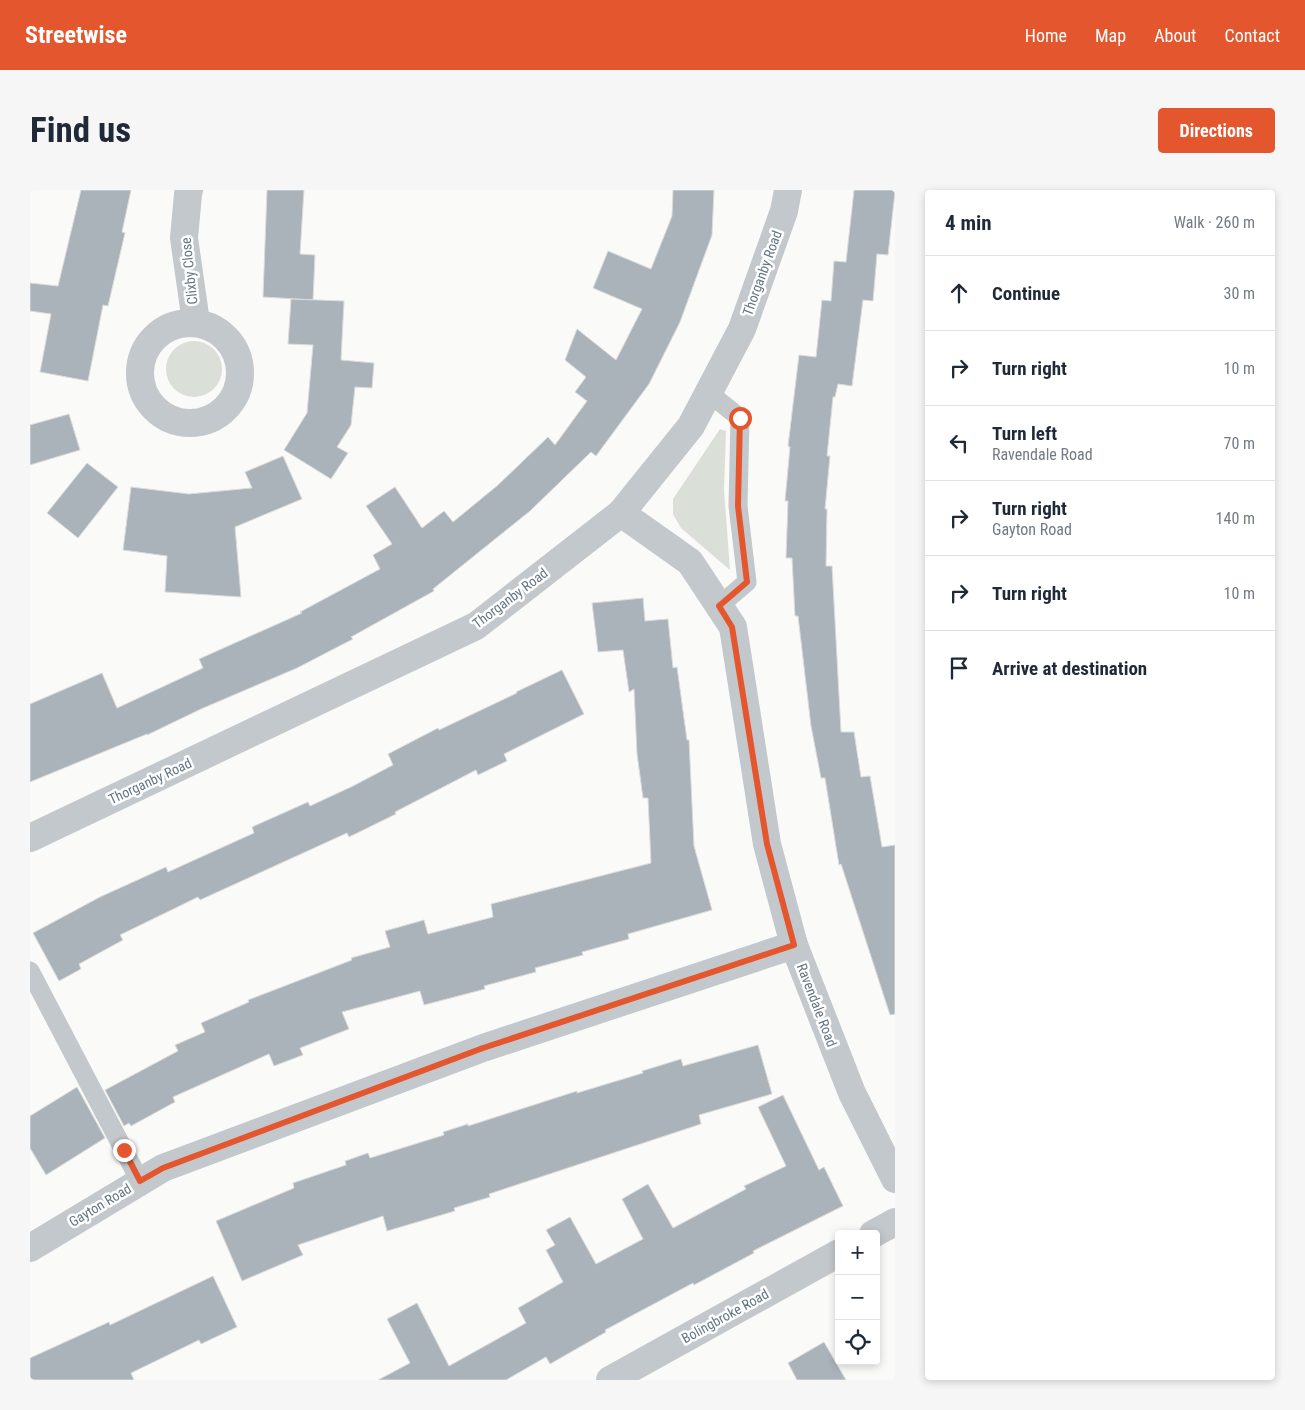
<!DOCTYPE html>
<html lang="en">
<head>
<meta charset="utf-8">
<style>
  body { margin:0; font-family:"Roboto Condensed",sans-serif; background:#f6f6f7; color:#1f2937 }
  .controls { position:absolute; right:15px; bottom:15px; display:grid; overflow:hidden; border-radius:5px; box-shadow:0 2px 8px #0003 }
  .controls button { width:45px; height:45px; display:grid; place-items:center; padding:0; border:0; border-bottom:1px solid #e0e1e3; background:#fff; color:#1f2937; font:25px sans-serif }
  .stop { position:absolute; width:15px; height:15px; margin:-11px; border:4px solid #e4572e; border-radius:50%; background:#fff }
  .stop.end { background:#e4572e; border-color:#fff; box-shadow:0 1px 5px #0008 }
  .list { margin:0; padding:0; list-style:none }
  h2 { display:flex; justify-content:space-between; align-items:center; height:65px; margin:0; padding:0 20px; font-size:21px }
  h2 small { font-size:16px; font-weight:400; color:#747a83 }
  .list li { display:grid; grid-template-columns:32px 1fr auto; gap:15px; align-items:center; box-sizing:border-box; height:75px; padding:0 20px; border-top:1px solid #e0e1e3 }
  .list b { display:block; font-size:19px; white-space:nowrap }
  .list p { margin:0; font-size:16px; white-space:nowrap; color:#747a83 }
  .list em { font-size:16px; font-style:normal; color:#747a83 }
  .icon { flex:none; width:28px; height:28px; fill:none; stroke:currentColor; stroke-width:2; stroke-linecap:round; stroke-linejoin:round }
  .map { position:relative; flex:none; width:865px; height:1190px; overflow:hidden; border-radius:5px }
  header { display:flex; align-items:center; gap:30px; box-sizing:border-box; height:70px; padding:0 25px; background:#e4572e; color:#fff }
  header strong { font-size:24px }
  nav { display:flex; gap:28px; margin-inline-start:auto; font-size:18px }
  .intro { display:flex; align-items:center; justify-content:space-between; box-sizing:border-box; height:120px; padding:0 30px }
  h1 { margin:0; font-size:35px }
  .button { padding:12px 22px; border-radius:5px; background:#e4572e; color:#fff; font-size:18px; font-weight:700 }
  main { display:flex; gap:30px; padding:0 30px }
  aside { flex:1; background:#fff; border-radius:5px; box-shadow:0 2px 8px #0003 }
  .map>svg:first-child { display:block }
  .green { fill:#dadfd7 }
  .building { fill:#aab3b9; stroke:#dcdcda }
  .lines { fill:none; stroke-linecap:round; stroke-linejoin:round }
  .service { stroke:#c3c8cc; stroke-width:19 }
  .minor { stroke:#c3c8cc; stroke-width:28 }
  .route { stroke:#e4572e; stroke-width:6 }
  .labels { text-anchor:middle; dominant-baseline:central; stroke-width:5; stroke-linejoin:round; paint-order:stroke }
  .street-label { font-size:14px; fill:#657683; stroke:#fff }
</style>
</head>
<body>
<header>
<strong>Streetwise</strong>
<nav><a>Home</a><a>Map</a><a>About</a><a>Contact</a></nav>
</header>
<div class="intro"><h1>Find us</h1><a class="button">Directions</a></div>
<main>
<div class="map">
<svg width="865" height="1190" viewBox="0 0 865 1190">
  <rect width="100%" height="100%" fill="#fafaf8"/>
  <!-- green -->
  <g class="green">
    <circle cx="164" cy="179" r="28"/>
    <polygon points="690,239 696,241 694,300 700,380 651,338 643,324 643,309"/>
  </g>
  <!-- building -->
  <g class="building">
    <polygon points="51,0 101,0 92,42 95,43 78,116 73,115 58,191 10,182 21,124 0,121 0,93 28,96"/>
    <polygon points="237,0 274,0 270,64 285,65 283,110 233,107"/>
    <polygon points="643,0 684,0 682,45 650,132 619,194 566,266 561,262 500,321 403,399 404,401 321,447 323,449 267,478 171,519 117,545 117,544 0,592 0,514 72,483 87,518 173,478 169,469 272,423 270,422 350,379 343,365 362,354 336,316 365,297 392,338 414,321 423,332 468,295 518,247 525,255 557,211 545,202 556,187 535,170 547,139 586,170 612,119 563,98 578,61 621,79 642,26"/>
    <polygon points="824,0 865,0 865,2 858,65 847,64 843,111 833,110 822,196 808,194 805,207 803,207 797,266 800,266 795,319 797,319 796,376 802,376 811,542 824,542 831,587 840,586 852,657 865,655 865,824 860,825 811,674 809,675 795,588 791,588 781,536 768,426 765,426 762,368 756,368 758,311 755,311 760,257 758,256 769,165 786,167 792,110 801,111 804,71 816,72"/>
    <polygon points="261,109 314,111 311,170 344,173 342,198 325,197 321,235 307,257 318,263 301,289 254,260 277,223 283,155 258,154"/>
    <polygon points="39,224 50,260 0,275 0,235"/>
    <polygon points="253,266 272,309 205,337 211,407 135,402 137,366 93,360 101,297 159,304 222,298 215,282"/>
    <polygon points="57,273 88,297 48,348 17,323"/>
    <polygon points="613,408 615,431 638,429 643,478 647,477 657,550 659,550 664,656 682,720 598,744 599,749 552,762 553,765 505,778 506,782 454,796 455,799 394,815 390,801 312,822 319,839 270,858 273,865 244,876 239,864 143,907 145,912 101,936 99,933 94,936 75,900 148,861 145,855 175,842 171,833 219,812 218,810 322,770 321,768 360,757 355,741 394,730 398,744 463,727 461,714 621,673 618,608 613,608 607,564 604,499 599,502 593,460 568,462 562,413"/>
    <polygon points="532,480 554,524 474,564 477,571 448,585 446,580 365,622 366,624 319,647 317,643 170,710 168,707 90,745 93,750 49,774 51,779 29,791 3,743 70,707 136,677 138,682 224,643 222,637 278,612 280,616 323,596 363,575 358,564 408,538 409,540 487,503 486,502"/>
    <polygon points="728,855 742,904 669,925 671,934 459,1004 460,1007 424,1018 425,1021 357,1041 353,1026 268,1055 273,1065 212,1091 186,1031 264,998 263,993 316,975 315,971 338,963 340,968 414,945 413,942 438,934 438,936 547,901 547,903 613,883 612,881 651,869 653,876"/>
    <polygon points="47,897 75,948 16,985 0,958 0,926"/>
    <polygon points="753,905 789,980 794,977 813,1016 723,1061 724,1063 664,1095 663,1093 575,1140 576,1142 520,1174 516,1167 476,1190 348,1190 380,1173 357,1129 387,1113 419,1176 496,1133 488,1118 533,1092 516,1060 525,1055 516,1040 540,1027 566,1074 613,1049 592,1009 618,994 643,1038 716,999 714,996 756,976 728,917"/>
    <polygon points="183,1086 207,1137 171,1154 169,1150 101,1183 104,1190 0,1190 0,1168 79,1132 80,1135"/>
    <polygon points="794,1152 816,1190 767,1190 758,1173"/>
  </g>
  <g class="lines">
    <!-- service -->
    <g class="service">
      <polyline points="679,203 710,228 708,316 717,392 689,416"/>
      <polyline points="0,781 110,991"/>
    </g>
    <!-- minor -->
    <g class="minor">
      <polyline points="159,0 158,4 154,48 166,132"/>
      <circle cx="160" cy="183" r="50"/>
      <polyline points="591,323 660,372 703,437 737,654 764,755 822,903 865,989"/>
      <polyline points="0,648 446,436 591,323 661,236 712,139 754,21 758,0"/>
      <polyline points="843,1044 865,1032"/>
      <polyline points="0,1058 133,978 453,858 764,755"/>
      <polyline points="580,1190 809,1063"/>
    </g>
  </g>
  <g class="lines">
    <!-- route -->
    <polyline class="route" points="94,960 110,991 133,978 453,858 764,755 737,654 702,437 689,416 717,392 708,316 710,228"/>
  </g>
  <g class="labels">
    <!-- street labels -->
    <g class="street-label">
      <text transform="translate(159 81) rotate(-96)">Clixby Close</text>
      <text transform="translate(732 83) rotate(-70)">Thorganby Road</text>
      <text transform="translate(480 408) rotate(-37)">Thorganby Road</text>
      <text transform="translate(120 591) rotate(-25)">Thorganby Road</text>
      <text transform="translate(787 815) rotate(69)">Ravendale Road</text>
      <text transform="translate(70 1015) rotate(-31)">Gayton Road</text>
      <text transform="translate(695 1126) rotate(-29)">Bolingbroke Road</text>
    </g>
  </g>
</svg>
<div class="controls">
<button>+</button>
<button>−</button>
<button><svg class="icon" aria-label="locate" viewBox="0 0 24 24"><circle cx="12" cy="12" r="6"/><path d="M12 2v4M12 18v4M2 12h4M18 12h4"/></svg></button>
</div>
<div class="stop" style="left:710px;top:228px"></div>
<div class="stop end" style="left:94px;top:960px"></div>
</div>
<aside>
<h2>4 min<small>Walk · 260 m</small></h2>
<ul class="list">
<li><svg class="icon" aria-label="ahead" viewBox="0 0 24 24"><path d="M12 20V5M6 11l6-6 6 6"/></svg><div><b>Continue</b></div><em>30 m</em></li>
<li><svg class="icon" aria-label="right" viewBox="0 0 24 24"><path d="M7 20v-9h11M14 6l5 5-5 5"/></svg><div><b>Turn right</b></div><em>10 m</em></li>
<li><svg class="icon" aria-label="left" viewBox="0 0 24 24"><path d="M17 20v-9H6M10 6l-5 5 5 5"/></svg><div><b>Turn left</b><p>Ravendale Road</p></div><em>70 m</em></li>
<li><svg class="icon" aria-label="right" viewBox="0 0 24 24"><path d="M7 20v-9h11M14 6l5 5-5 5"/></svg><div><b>Turn right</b><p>Gayton Road</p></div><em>140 m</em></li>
<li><svg class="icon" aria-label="right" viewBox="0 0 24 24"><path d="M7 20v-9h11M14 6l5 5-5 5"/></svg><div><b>Turn right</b></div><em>10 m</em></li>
<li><svg class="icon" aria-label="arrive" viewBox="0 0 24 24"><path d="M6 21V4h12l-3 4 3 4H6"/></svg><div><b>Arrive at destination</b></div></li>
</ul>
</aside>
</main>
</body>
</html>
